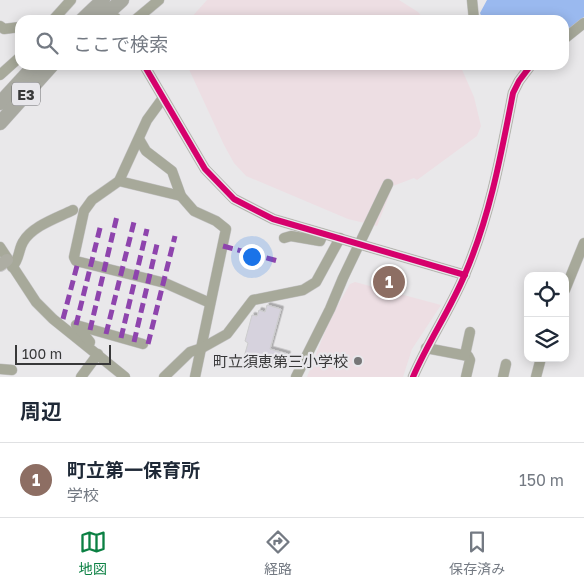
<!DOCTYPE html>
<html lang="ja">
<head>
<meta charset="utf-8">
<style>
  body { margin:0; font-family:"Golos Text","Noto Sans JP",sans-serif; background:#f6f6f7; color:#1f2937 }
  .controls { position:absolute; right:15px; bottom:15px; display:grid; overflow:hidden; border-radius:10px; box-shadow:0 2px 12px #0003 }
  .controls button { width:45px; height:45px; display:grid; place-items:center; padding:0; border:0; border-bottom:1px solid #e0e1e3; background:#fff; color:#1f2937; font:25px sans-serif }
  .scale { position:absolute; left:15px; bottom:12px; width:96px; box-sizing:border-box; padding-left:5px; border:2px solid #383839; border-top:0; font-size:14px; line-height:18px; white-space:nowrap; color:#383839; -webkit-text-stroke:4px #e8e7eb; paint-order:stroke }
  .you { position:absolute; left:251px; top:256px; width:18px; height:18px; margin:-12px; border:4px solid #fff; border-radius:50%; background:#1a73e8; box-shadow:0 0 0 8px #1a73e833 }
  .badge { display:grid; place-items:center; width:32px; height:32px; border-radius:50%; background:#0b8043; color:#fff; font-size:16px; font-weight:700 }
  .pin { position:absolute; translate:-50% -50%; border:2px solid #fff; box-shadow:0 1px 5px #0006 }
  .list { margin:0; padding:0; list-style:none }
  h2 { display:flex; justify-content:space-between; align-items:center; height:65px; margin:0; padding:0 20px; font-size:21px }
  h2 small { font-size:16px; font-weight:400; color:#747a83 }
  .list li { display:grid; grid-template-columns:32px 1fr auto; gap:15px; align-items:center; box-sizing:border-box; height:75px; padding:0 20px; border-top:1px solid #e0e1e3 }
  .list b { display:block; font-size:19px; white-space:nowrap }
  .list p { margin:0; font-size:16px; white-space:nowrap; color:#747a83 }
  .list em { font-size:16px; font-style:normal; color:#747a83 }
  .icon { flex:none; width:28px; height:28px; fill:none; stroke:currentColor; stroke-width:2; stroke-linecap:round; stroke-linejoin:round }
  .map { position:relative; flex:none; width:584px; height:377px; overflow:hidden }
  .search { position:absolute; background:#fff; box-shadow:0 2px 12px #0003; left:15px; right:15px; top:15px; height:55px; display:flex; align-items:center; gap:12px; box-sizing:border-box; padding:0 18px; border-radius:15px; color:#747a83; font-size:19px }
  .sheet { height:140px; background:#fff }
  nav { display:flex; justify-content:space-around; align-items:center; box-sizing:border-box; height:70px; border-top:1px solid #e0e1e3; background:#fff; font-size:14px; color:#747a83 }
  nav a { display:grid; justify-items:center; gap:2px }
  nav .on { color:#0b8043 }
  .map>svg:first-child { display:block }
  .education { fill:#eddee3 }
  .water { fill:#9ab9ef }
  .building { fill:#d6d2dd; stroke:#cccccd; filter:url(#shadow) }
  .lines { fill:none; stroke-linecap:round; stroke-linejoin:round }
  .minor-casing { stroke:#c6c5c7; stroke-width:11 }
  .major-casing { stroke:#c6c5c7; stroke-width:14 }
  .highway-casing { stroke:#c6c5c7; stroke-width:15 }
  .minor { stroke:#a7a99a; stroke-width:10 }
  .major { stroke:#adada3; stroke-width:12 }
  .highway { stroke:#a8a9a0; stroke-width:14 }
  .quiet { stroke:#8e44ad; stroke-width:5; stroke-dasharray:10 5; stroke-linecap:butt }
  .cycleway-casing { stroke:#e8e7eb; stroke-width:9 }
  .cycleway { stroke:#d6006c; stroke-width:6 }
  .poi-dot { fill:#767677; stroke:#e8e7eb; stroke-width:2 }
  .labels { text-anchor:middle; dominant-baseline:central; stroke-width:4.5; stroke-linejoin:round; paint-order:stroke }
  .shield { fill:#e8e7eb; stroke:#6d6c6e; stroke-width:1 }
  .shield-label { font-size:14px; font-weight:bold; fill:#383839 }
  .poi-label { font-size:15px; fill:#383839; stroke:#e8e7eb; text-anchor:end }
</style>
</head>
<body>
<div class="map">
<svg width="584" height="377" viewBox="0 0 584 377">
  <defs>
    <filter id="shadow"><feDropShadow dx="2.5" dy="-2.5" stdDeviation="0" flood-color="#0004"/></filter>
  </defs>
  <rect width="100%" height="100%" fill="#e9e8ea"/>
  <!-- education -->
  <g class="education">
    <polygon points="207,0 399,0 418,12 425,20 189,20"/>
    <polygon points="187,65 460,65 474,97 481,126 477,136 417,180 414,178 393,186 377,226 348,219 246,176 234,163 224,145"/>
    <polygon points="355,282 441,305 412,349 403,377 307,377 330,319 350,284"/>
  </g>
  <!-- water -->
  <polygon class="water" points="487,0 584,0 584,17 564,32 564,20 483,20 480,13"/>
  <!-- building -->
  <polygon class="building" points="267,305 281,309 270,349 288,354 283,368 244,357 248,343 245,341 252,315 257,316 259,310 265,312"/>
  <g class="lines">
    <!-- minor casing -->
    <g class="minor-casing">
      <g id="minor">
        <polyline points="472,0 474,20"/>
        <polyline points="116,18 117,20"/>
        <polyline points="53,20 71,0"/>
        <polyline points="135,20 159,0"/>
        <polyline points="0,26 4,29 20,27"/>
        <polyline points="564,39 584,23"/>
        <polyline points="144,65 205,169 234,199 273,219 465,275"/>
        <polyline points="0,75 20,57"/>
        <polyline points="163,98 147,120 119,181 92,200 84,211 74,257 76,261 165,283 210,303"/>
        <polyline points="139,139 146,151 172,171 181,196 187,203 194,211 216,221 226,229 195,377"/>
        <polyline points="119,181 181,196"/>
        <polyline points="284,238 291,236 320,241 323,234"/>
        <polyline points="0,247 36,302 53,319 125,377"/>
        <path d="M12,267C20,259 18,250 23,242C32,226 57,218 73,210"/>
        <polyline points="565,290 584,243"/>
        <polyline points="90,342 76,325 143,344"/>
        <polyline points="426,348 468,356 470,360 466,377"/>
        <polyline points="465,355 470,332"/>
        <polyline points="0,369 12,370"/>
        <polyline points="81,377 98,354"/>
        <polyline points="164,377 190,352 202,348 227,334 253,300 303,290 316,282 340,238"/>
        <polyline points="296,377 330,309 343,278 388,184"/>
        <path d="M413,377C428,342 450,310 465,274C490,216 501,155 513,93L519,81L531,65"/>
        <polyline points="503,377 506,364"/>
        <polyline points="536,377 541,358"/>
      </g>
    </g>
    <!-- major casing -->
    <g class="major-casing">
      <polyline id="major" points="0,265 7,260"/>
    </g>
    <!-- highway casing -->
    <g class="highway-casing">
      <g id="highway">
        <polyline points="82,20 103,0"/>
        <polyline points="100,20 122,0"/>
        <polyline points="0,103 35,65"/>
        <polyline points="0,123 52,65"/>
      </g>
    </g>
    <!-- minor -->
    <use href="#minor" class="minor"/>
    <!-- major -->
    <use href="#major" class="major"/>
    <!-- highway -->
    <use href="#highway" class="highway"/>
    <!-- quiet -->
    <g class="quiet">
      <polyline points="223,246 278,261"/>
      <polyline points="63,319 78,262"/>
      <polyline points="76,325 101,224"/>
      <polyline points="90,330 117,216"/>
      <polyline points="106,334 134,222"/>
      <polyline points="121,338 147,229"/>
      <polyline points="134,342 158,240"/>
      <polyline points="148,344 175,236"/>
    </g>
    <!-- cycleway casing -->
    <g class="cycleway-casing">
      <g id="cycleway">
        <polyline points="144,65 205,169 234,199 273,219 465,275"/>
        <path d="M413,377C428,342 450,310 465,274C490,216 501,155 513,93L519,81L531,65"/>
      </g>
    </g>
    <!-- cycleway -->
    <use href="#cycleway" class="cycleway"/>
  </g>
  <!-- markers -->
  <circle class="poi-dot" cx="358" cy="361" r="5"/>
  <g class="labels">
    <!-- shield labels -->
    <rect class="shield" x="12" y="82.5" width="28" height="23" rx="4"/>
    <g class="shield-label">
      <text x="26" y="94">E3</text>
    </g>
    <!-- poi labels -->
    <g class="poi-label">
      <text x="348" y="361">町立須恵第三小学校</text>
    </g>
  </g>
</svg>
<div class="controls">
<button><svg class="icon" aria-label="locate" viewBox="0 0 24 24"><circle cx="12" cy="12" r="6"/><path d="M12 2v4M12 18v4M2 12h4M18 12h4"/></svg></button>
<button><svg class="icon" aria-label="layers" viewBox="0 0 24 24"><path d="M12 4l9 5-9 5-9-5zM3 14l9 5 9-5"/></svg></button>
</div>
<div class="scale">100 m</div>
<div class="you"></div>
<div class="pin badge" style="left:389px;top:282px;background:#8d6e63">1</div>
<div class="search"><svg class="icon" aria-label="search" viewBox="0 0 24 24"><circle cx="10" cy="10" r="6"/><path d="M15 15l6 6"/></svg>ここで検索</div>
</div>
<section class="sheet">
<h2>周辺<small></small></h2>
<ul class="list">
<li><span class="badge" style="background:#8d6e63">1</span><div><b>町立第一保育所</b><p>学校</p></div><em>150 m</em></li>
</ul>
</section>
<nav>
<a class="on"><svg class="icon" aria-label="map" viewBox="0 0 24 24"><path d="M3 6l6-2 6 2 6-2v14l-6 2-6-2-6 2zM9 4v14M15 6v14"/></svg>地図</a>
<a><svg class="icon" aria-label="directions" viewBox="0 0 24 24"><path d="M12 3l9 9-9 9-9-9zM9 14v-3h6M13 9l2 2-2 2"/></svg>経路</a>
<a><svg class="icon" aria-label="saved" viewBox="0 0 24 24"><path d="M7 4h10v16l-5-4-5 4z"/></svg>保存済み</a>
</nav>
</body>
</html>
